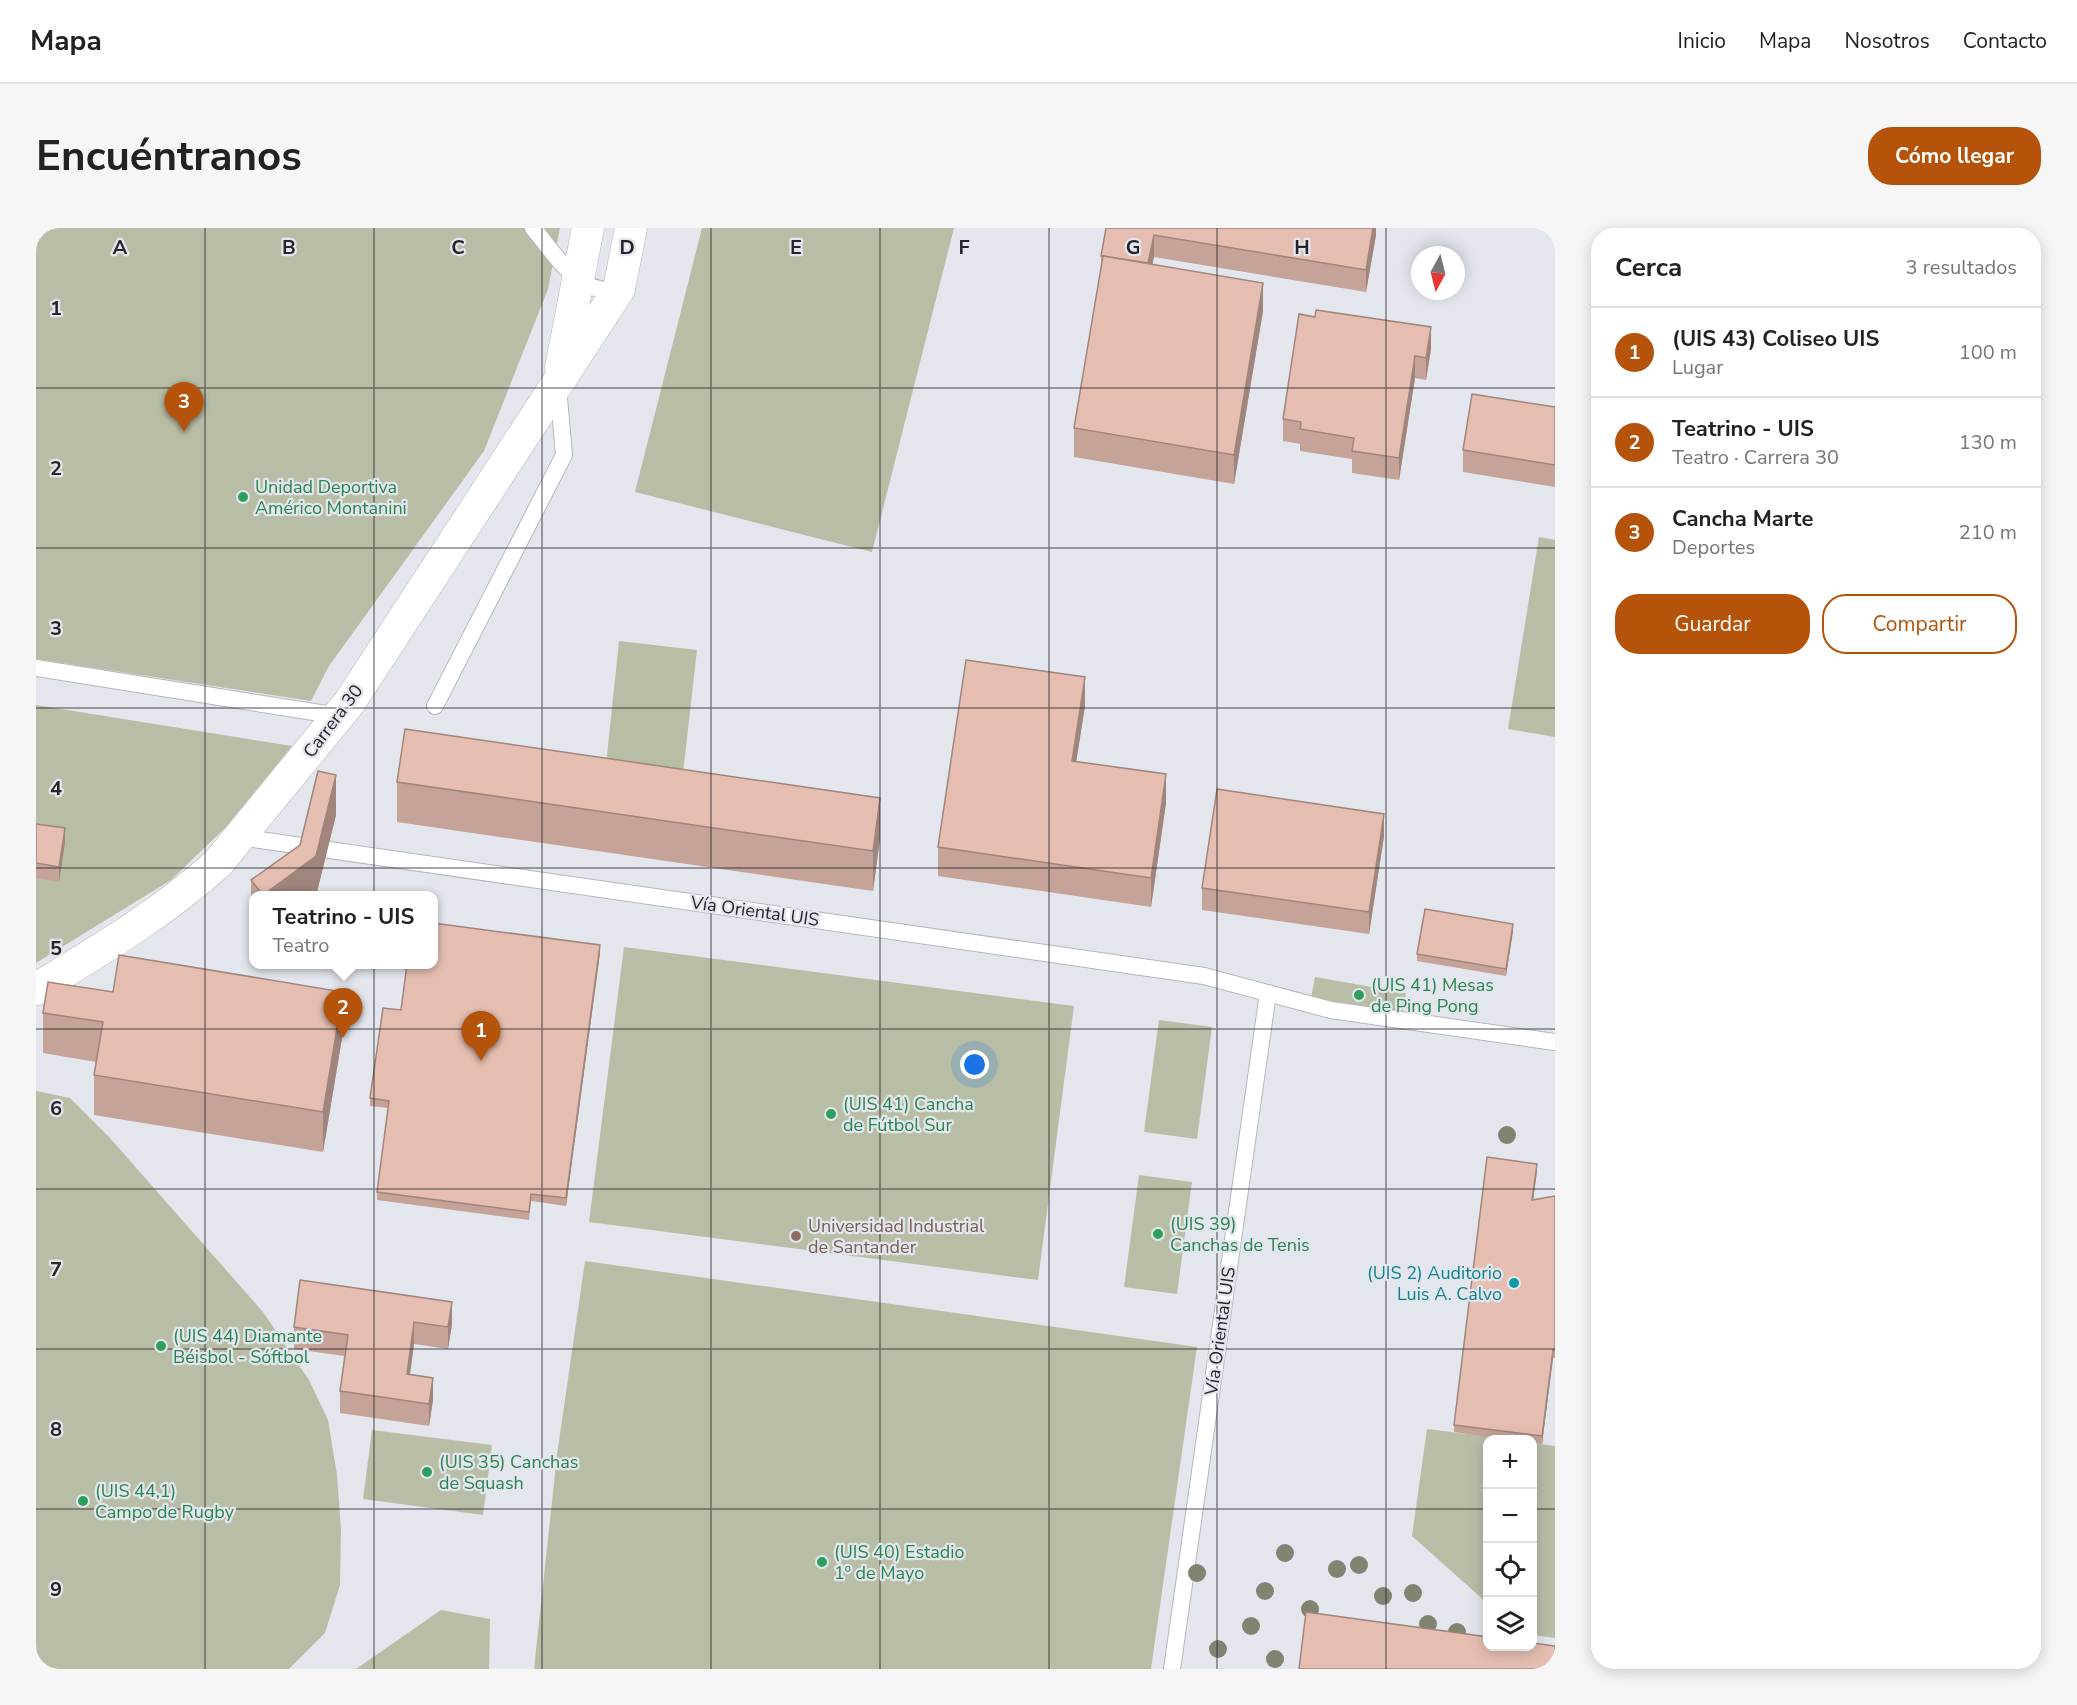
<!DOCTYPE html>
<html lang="es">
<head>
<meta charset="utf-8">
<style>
  body { margin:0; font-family:"Nunito Sans",sans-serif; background:#f6f6f6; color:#222 }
  .controls { position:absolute; right:18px; bottom:18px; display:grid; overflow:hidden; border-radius:12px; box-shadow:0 3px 15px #0003 }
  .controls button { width:54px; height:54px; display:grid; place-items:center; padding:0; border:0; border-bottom:2px solid #e0e0e0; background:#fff; color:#222; font:30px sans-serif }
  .compass { position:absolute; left:1375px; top:18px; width:54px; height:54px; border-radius:50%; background:#fff; box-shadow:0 3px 15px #0003; rotate:187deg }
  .you { position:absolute; left:939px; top:837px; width:21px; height:21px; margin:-15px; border:4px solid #fff; border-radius:50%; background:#1a73e8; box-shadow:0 0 0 9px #1a73e833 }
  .badge { display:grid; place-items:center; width:39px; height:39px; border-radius:50%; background:#b45309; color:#fff; font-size:20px; font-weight:700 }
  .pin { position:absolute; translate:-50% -50px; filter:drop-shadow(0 2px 3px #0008) }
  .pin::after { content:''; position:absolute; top:32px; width:21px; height:18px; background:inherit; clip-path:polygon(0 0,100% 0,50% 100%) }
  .popup { position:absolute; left:213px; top:663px; width:189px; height:78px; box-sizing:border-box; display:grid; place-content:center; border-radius:12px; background:#fff; filter:drop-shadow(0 2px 4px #0005); font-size:20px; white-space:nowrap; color:#767676 }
  .popup b { font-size:22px; color:#222 }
  .popup::after { content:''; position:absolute; left:50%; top:100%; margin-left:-12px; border:12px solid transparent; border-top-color:#fff }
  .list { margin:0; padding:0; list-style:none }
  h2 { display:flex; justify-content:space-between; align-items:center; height:78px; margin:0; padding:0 24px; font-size:26px }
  h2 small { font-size:20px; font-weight:400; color:#767676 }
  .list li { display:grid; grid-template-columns:39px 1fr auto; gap:18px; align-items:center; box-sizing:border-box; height:90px; padding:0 24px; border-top:2px solid #e0e0e0 }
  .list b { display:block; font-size:22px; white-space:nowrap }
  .list p { margin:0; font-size:20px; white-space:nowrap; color:#767676 }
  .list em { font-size:20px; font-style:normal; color:#767676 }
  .actions { display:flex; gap:12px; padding:18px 24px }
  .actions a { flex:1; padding:14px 0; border:2px solid #b45309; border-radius:24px; text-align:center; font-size:21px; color:#b45309 }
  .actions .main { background:#b45309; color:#fff }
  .icon { flex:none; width:33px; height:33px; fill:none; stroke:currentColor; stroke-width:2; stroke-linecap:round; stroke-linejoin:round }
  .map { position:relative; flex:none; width:1519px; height:1441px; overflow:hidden; border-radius:24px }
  header { display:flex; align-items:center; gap:36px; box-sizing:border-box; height:84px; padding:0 30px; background:#fff; border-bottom:2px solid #e0e0e0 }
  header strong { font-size:28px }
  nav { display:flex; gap:33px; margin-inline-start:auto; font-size:21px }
  .intro { display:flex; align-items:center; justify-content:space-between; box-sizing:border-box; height:144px; padding:0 36px }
  h1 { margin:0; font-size:42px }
  .button { padding:15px 27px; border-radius:24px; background:#b45309; color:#fff; font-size:21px; font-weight:700 }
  main { display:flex; gap:36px; padding:0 36px }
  aside { flex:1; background:#fff; border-radius:24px; box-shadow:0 3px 15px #0003 }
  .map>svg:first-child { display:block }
  .green { fill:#b8bea6 }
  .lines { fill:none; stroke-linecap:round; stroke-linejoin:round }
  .service-casing { stroke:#b5b7bf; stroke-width:18 }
  .minor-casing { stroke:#b5b7bf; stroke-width:33 }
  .service { stroke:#fff; stroke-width:16 }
  .minor { stroke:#fff; stroke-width:32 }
  .tree { fill:#808571 }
  .wall { fill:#c5a398 }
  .shaded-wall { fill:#a0857c }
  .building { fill:#e5beb1; stroke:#a0857c; stroke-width:1.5 }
  .grid { fill:none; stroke:#252629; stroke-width:1.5; stroke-opacity:0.55 }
  .leisure-dot { fill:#2e9e5b; stroke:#e4e6ee; stroke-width:2 }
  .education-dot { fill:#8d6e63; stroke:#e4e6ee; stroke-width:2 }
  .culture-dot { fill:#0f9aa8; stroke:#e4e6ee; stroke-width:2 }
  .labels { text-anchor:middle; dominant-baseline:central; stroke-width:4.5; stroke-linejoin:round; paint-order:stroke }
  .leisure-label { font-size:18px; fill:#27864d; stroke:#e4e6ee; text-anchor:start }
  .street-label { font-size:18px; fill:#252629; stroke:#e4e6ee }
  .education-label { font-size:18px; fill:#785e54; stroke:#e4e6ee; text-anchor:start }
  .culture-label { font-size:18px; fill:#0d838f; stroke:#e4e6ee; text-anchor:end }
  .grid-label { font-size:20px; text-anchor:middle; font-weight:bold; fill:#252629; stroke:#e4e6ee; stroke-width:4.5; stroke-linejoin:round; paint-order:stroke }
</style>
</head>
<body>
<header>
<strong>Mapa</strong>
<nav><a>Inicio</a><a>Mapa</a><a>Nosotros</a><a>Contacto</a></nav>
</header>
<div class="intro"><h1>Encuéntranos</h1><a class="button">Cómo llegar</a></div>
<main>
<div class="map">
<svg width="1519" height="1441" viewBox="0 0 1519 1441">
  <rect width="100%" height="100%" fill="#e4e6ee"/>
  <!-- green -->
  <g class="green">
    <polygon points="0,0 524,0 512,61 448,223 293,438 275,473 0,431"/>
    <polygon points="666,0 918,0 836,324 599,264"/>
    <polygon points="1503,309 1519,312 1519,509 1472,501"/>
    <polygon points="583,413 661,422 647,545 570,537"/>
    <polygon points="0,477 256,518 191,598 135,652 0,735"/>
    <polygon points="588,719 1038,778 1002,1052 553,994"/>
    <polygon points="1279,749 1370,765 1366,785 1275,770"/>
    <polygon points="1123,792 1176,799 1161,911 1108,904"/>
    <polygon points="0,863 34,870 73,909 227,1084 273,1152 292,1192 301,1247 305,1301 304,1357 289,1405 253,1441 0,1441"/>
    <polygon points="1103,947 1156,954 1141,1066 1088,1059"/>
    <polygon points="549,1033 1161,1119 1115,1441 498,1441 521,1227"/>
    <polygon points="1391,1201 1472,1211 1452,1212 1451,1375 1376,1308"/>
    <polygon points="336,1202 456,1217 447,1287 327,1271"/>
    <polygon points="1497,1215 1519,1218 1519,1410 1497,1407"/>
    <polygon points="405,1382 454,1391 453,1441 320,1441"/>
  </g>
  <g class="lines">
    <!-- service casing -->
    <g class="service-casing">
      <g id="service">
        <path d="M497,0C521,28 542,69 583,61"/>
        <polyline points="0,440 303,488"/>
        <polyline points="399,478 528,227 522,159"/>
        <polyline points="203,609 1168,748 1295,782 1519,814"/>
        <polyline points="1136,1441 1232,765"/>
      </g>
    </g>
    <!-- minor casing -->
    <g class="minor-casing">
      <g id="minor">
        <polyline points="525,140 552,0"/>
        <path d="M0,761C64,722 127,685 182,635L313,475L583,61L595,0"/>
      </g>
    </g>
    <!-- service -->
    <use href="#service" class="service"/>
    <!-- minor -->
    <use href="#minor" class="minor"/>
  </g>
  <!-- trees -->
  <g class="tree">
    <circle cx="1471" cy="907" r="9"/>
    <circle cx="1249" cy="1325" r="9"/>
    <circle cx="1323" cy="1337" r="9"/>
    <circle cx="1301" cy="1341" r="9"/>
    <circle cx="1161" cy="1345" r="9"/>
    <circle cx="1229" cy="1363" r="9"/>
    <circle cx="1377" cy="1365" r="9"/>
    <circle cx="1347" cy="1368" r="9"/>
    <circle cx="1274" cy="1381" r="9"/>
    <circle cx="1392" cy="1396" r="9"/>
    <circle cx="1215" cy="1398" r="9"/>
    <circle cx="1421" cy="1404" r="9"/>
    <circle cx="1182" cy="1421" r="9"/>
    <circle cx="1239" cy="1431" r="9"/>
  </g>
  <!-- wall -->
  <g class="wall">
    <polygon points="1070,0 1340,0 1340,7 1330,64 1118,29 1116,36 1227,83 1198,256 1038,229 1038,200 1065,39 1065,28"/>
    <polygon points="1395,121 1390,152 1379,150 1363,252 1316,245 1316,231 1264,223 1264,216 1247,213 1247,191"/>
    <polygon points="1519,179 1519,259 1427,244 1427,222"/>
    <polygon points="1049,478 1040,533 1130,575 1115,679 902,648 902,619"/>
    <polygon points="361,554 844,610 837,663 361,594"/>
    <polygon points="300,587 280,668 217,668 217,694 215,692 215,652 264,617"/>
    <polygon points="0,596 29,615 23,654 0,650"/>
    <polygon points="1348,608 1333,706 1166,682 1166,660"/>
    <polygon points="1477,703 1470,748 1381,733 1381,726"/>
    <polygon points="564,725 530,978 495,973 493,992 341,972 341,964 352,880 334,878 334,870 365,782"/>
    <polygon points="7,785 307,804 287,924 58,887 58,847 60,834 7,825"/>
    <polygon points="1501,943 1497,972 1519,968 1519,1130 1517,1130 1506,1216 1497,1215 1497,1212 1472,1212 1418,1204 1418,1197"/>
    <polygon points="264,1052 416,1096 412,1121 378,1116 374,1146 397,1172 393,1198 304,1185 304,1163 308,1128 258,1121 258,1099"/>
  </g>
  <!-- shaded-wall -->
  <g class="shaded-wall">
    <polygon points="1337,0 1340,0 1340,7 1330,64 1330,42"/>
    <polygon points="1118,7 1118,29 1112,58 1112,36"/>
    <polygon points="1227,55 1227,83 1198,256 1198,227"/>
    <polygon points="1395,99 1395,121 1390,152 1390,130"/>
    <polygon points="1379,128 1379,150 1363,252 1363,230"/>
    <polygon points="1049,449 1049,478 1036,561 1036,533"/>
    <polygon points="1130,546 1130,575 1115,679 1115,650"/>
    <polygon points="300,547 300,587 280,668 227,668 280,628"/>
    <polygon points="844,570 844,610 837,663 837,623"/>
    <polygon points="1348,586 1348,608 1333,706 1333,684"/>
    <polygon points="29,600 29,615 23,654 23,639"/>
    <polygon points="1477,696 1477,703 1470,748 1470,741"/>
    <polygon points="564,717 564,725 530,978 530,970"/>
    <polygon points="307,764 307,804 287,924 287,884"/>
    <polygon points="1501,936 1501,943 1496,980 1496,972"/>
    <polygon points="416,1074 416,1096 412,1121 412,1099"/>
    <polygon points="378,1094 378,1116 371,1168 371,1146"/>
    <polygon points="1517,1122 1517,1130 1506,1216 1506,1208"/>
    <polygon points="397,1150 397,1172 393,1198 393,1176"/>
  </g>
  <!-- building -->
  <g class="building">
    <polygon points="1070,0 1337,0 1330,42 1118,7 1112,35 1067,28 1065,28"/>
    <polygon points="1067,28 1227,55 1198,227 1038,200"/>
    <polygon points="1280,82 1395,99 1390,130 1379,128 1363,230 1316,223 1318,210 1264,201 1265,194 1247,191 1263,86 1279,89"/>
    <polygon points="1436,166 1519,179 1519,237 1427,222"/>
    <polygon points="930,432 1049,449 1036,533 1130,546 1115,650 902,619"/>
    <polygon points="369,501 844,570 837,623 361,554"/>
    <polygon points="282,543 300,547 280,628 227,667 215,652 264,617"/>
    <polygon points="1181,561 1348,586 1333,684 1166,660"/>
    <polygon points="0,596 29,600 23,639 0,635"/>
    <polygon points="1389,681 1477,696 1470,741 1381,726"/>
    <polygon points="397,695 564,717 530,970 495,966 493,984 341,964 353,873 334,870 347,780 365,782 371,736 397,736"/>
    <polygon points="83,727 307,764 287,884 58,847 67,794 7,785 12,754 77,764"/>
    <polygon points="1451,929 1501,936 1496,972 1519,968 1519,1123 1517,1122 1506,1208 1418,1197"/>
    <polygon points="264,1052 416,1074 412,1099 378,1094 371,1146 397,1150 393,1176 304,1163 312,1107 258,1099"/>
    <polygon points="1270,1384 1452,1409 1452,1419 1497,1419 1497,1415 1519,1418 1519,1441 1263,1441"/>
  </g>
  <!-- grid -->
  <path class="grid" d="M169,0V1441M338,0V1441M506,0V1441M675,0V1441M844,0V1441M1013,0V1441M1181,0V1441M1350,0V1441M0,160H1519M0,320H1519M0,480H1519M0,640H1519M0,801H1519M0,961H1519M0,1121H1519M0,1281H1452M1496,1281H1519"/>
  <!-- markers -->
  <g class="leisure-dot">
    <circle cx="207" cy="269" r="6"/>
    <circle cx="1323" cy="767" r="6"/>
    <circle cx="795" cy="886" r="6"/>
    <circle cx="1122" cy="1006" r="6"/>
    <circle cx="125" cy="1118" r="6"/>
    <circle cx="391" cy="1244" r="6"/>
    <circle cx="47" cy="1273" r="6"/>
    <circle cx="786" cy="1334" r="6"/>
  </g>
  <circle class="education-dot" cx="760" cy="1008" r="6"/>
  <circle class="culture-dot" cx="1478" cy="1055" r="6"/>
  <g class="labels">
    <!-- leisure labels -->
    <g class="leisure-label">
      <text x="219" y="259">Unidad Deportiva<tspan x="219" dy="21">Américo Montanini</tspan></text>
      <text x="1335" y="757">(UIS 41) Mesas<tspan x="1335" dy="21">de Ping Pong</tspan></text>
      <text x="807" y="876">(UIS 41) Cancha<tspan x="807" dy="21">de Fútbol Sur</tspan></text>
      <text x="1134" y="996">(UIS 39)<tspan x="1134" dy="21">Canchas de Tenis</tspan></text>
      <text x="137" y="1108">(UIS 44) Diamante<tspan x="137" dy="21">Béisbol - Sóftbol</tspan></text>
      <text x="403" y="1234">(UIS 35) Canchas<tspan x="403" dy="21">de Squash</tspan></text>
      <text x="59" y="1263">(UIS 44,1)<tspan x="59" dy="21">Campo de Rugby</tspan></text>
      <text x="798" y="1324">(UIS 40) Estadio<tspan x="798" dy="21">1º de Mayo</tspan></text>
    </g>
    <!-- street labels -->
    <g class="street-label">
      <text transform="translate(297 493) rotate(-53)">Carrera 30</text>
      <text transform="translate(719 683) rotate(8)">Vía Oriental UIS</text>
      <text transform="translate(1184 1103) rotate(-82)">Vía Oriental UIS</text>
    </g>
    <!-- education labels -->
    <g class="education-label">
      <text x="772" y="998">Universidad Industrial<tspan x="772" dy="21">de Santander</tspan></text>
    </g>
    <!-- culture labels -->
    <g class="culture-label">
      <text x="1466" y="1045">(UIS 2) Auditorio<tspan x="1466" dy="21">Luis A. Calvo</tspan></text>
    </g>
  </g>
  <g class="grid-label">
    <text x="84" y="26">A</text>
    <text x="253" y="26">B</text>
    <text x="422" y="26">C</text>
    <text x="591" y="26">D</text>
    <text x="760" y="26">E</text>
    <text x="928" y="26">F</text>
    <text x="1097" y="26">G</text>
    <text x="1266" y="26">H</text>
    <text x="20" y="87">1</text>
    <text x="20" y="247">2</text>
    <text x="20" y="407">3</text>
    <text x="20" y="567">4</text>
    <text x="20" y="727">5</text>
    <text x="20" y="887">6</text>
    <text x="20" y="1048">7</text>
    <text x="20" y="1208">8</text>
    <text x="20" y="1368">9</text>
  </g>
</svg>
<div class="controls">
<button>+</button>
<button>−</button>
<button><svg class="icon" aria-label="locate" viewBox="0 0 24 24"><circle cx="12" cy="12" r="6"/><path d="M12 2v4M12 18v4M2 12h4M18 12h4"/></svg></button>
<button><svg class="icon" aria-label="layers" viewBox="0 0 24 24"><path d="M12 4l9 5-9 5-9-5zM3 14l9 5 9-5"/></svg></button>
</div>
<svg class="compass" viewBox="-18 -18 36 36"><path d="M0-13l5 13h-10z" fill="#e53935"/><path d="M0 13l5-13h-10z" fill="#767676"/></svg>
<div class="you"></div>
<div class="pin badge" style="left:445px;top:833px">1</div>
<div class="pin badge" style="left:307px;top:810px">2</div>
<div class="popup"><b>Teatrino - UIS</b>Teatro</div>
<div class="pin badge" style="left:148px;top:204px">3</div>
</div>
<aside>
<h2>Cerca<small>3 resultados</small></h2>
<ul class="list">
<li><span class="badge">1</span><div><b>(UIS 43) Coliseo UIS</b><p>Lugar</p></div><em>100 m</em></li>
<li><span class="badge">2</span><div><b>Teatrino - UIS</b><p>Teatro · Carrera 30</p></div><em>130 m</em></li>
<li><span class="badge">3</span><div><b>Cancha Marte</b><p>Deportes</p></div><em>210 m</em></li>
</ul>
<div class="actions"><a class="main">Guardar</a><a>Compartir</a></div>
</aside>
</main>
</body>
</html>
